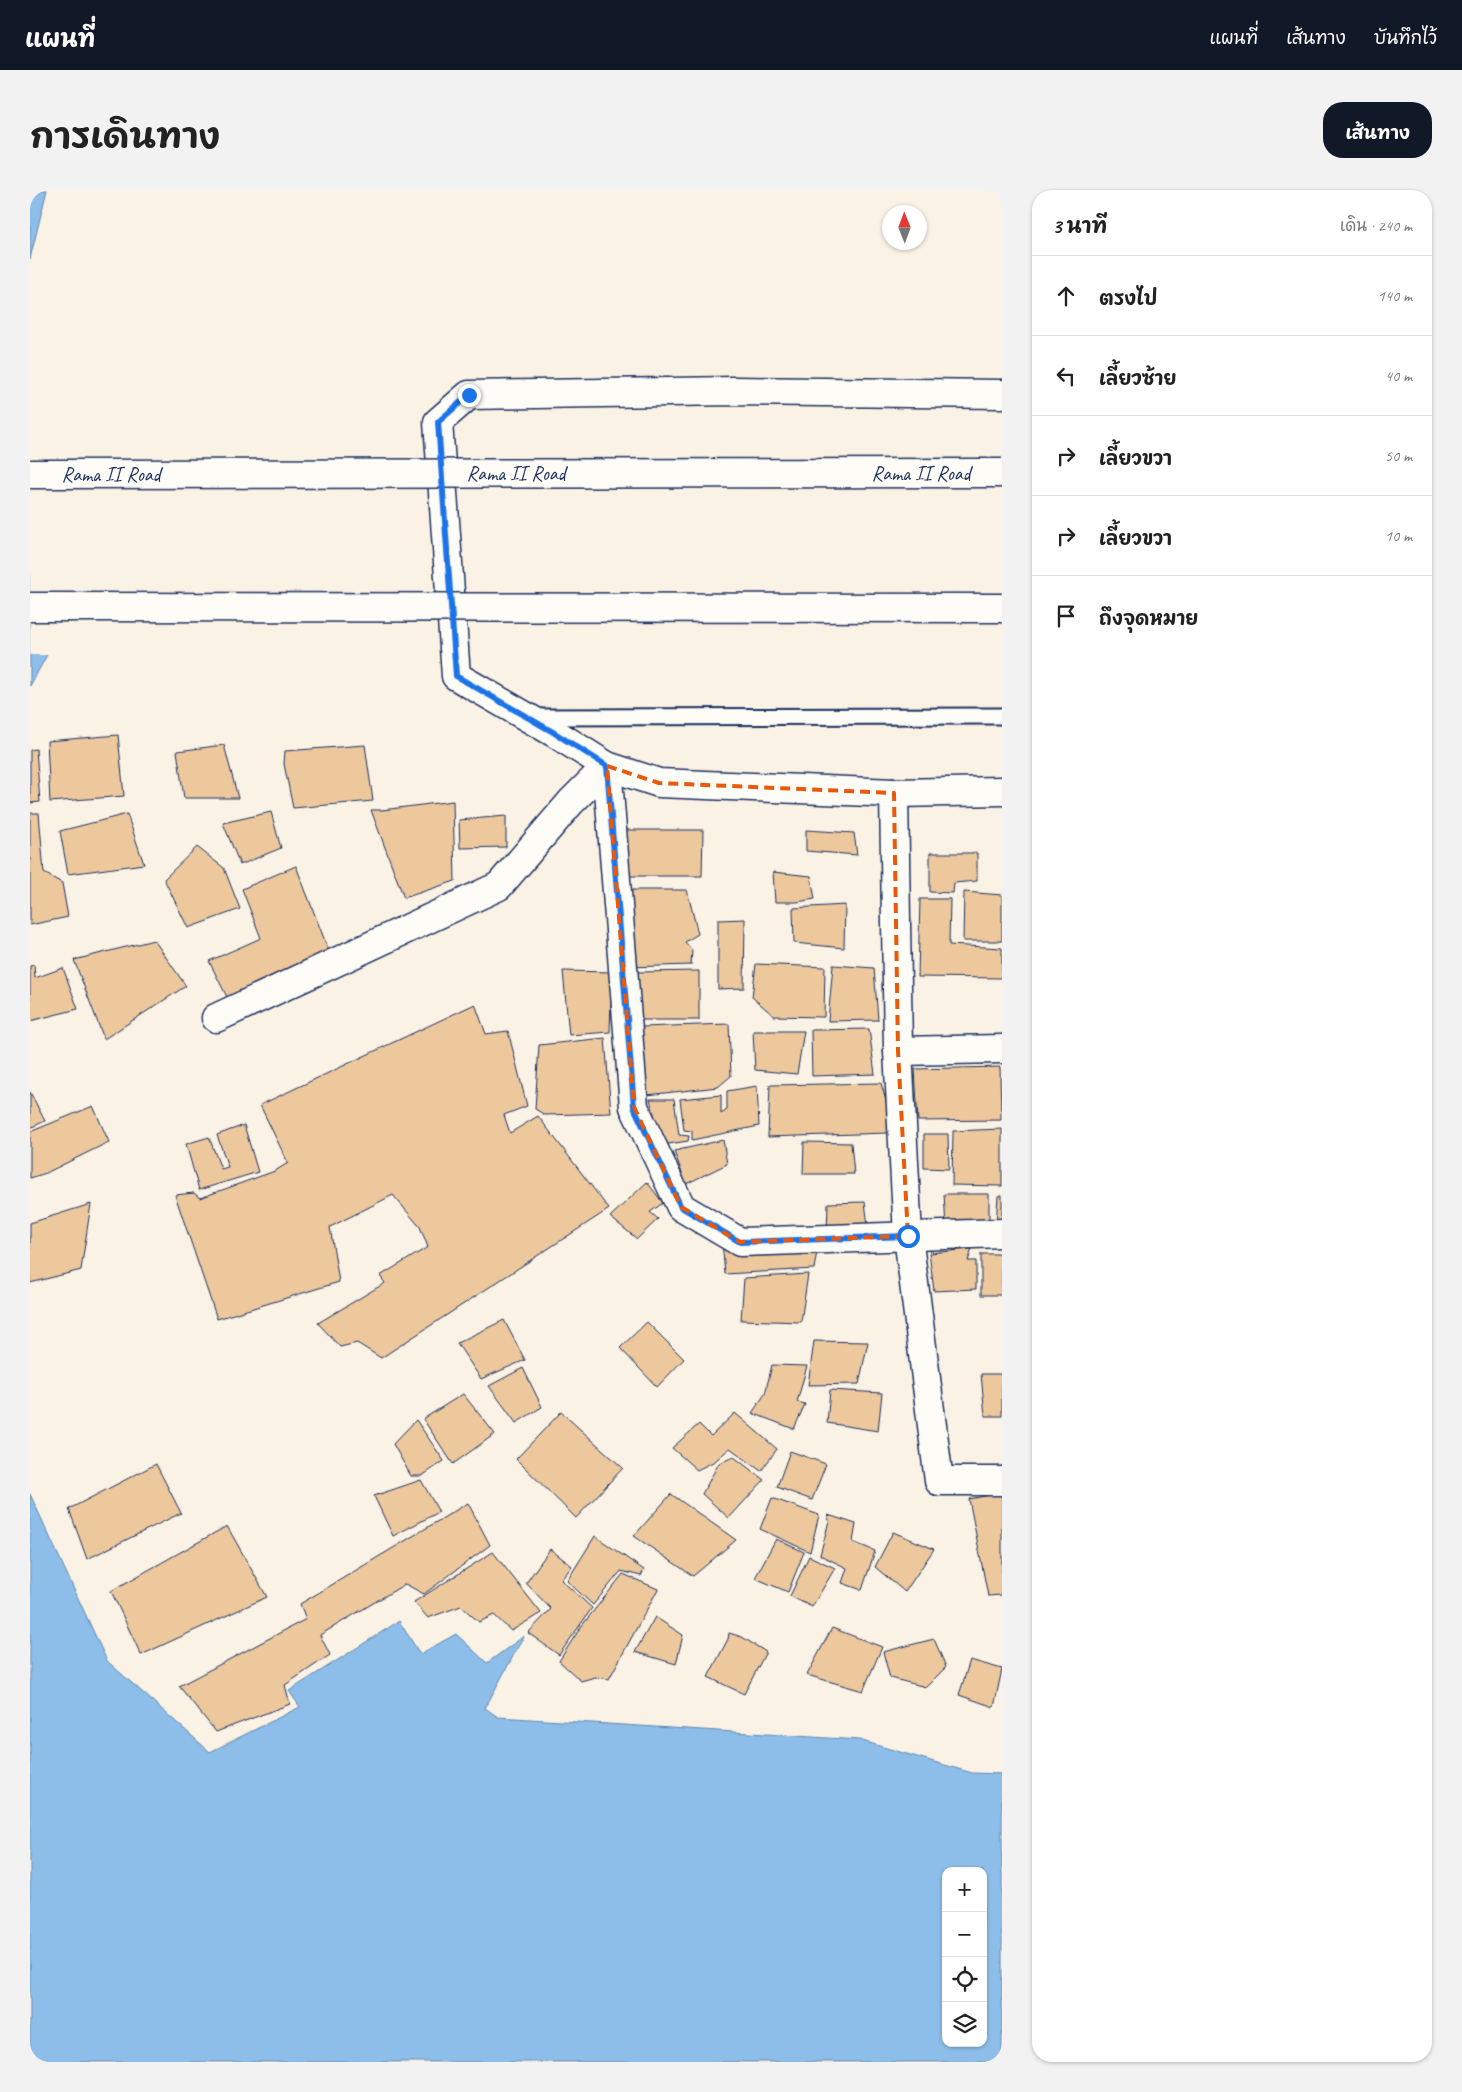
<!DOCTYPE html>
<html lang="th">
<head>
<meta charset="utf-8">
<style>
  body { margin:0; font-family:Caveat,"Playpen Sans Thai",sans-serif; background:#f2f2f2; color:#222 }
  .controls { position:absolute; right:15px; bottom:15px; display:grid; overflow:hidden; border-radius:10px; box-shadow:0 1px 4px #0004 }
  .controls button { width:45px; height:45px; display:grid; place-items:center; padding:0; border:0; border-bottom:1px solid #e0e0e0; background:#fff; color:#222; font:25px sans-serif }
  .compass { position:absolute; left:852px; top:15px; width:45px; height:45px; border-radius:50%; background:#fff; box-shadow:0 1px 4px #0004; rotate:359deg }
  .stop { position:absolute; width:15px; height:15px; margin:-11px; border:4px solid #1a73e8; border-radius:50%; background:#fff }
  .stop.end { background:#1a73e8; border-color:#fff; box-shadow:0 1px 5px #0008 }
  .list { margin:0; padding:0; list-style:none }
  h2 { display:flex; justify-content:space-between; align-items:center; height:65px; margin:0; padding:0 20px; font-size:21px }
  h2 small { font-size:16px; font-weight:400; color:#767676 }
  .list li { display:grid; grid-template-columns:32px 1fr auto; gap:15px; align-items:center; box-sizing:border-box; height:80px; padding:0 20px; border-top:1px solid #e0e0e0 }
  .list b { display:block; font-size:19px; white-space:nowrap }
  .list em { font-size:16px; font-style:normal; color:#767676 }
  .icon { flex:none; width:28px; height:28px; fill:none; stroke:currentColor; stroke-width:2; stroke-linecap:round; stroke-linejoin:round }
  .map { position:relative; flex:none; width:972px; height:1872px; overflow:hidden; border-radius:20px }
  header { display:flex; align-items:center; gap:30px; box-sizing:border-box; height:70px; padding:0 25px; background:#111827; color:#fff }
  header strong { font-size:24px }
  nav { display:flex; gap:28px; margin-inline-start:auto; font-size:18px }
  .intro { display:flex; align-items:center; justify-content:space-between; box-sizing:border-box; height:120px; padding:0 30px }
  h1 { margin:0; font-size:35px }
  .button { padding:12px 22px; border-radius:20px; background:#111827; color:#fff; font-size:18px; font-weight:700 }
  main { display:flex; gap:30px; padding:0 30px }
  aside { flex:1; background:#fff; border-radius:20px; box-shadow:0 1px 4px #0004 }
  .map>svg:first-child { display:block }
  .water { fill:#8dbee9; stroke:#5f85b1; fill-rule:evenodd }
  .pier { fill:#faf2e5 }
  .building { fill:#edc89d; stroke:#1b2f5e }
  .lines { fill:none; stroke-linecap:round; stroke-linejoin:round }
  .service-casing { stroke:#1b2f5e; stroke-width:19 }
  .minor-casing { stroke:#1b2f5e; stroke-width:31 }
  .tertiary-casing { stroke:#1b2f5e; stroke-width:31 }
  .service { stroke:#fdfcf7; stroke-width:15 }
  .minor { stroke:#fdfcf7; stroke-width:28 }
  .tertiary { stroke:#fdfcf7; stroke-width:28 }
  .trunk-bridge-casing { stroke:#1b2f5e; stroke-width:31; stroke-linecap:butt }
  .trunk-bridge { stroke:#fdfcf7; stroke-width:28 }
  .route { stroke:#1a73e8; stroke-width:6 }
  .marked { fill:none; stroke:#e8590c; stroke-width:4; stroke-dasharray:10 6; stroke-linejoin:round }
  .labels { text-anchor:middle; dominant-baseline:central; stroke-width:4.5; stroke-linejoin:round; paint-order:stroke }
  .street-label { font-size:20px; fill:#1b2f5e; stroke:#fdfcf7 }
</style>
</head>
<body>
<header>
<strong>แผนที่</strong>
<nav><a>แผนที่</a><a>เส้นทาง</a><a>บันทึกไว้</a></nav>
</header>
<div class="intro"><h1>การเดินทาง</h1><a class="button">เส้นทาง</a></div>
<main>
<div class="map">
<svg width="972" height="1872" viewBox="0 0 972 1872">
  <rect width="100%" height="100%" fill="#faf2e5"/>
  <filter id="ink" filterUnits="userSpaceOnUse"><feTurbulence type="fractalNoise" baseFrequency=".02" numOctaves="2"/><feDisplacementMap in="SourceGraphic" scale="10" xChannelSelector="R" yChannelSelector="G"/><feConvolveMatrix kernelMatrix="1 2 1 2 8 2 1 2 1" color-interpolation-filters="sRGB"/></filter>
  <g filter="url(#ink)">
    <!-- water -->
    <g class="water">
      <polygon points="0,0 17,0 0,69"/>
      <polygon points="0,385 17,465 0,496"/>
      <path d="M0,1304L77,1471L180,1562L270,1517L259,1501L369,1431L390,1464L426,1444L457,1473L494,1446L455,1518L468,1527L829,1550L942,1583L972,1584V1872H0ZM916,1681H953V1853H916Z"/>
    </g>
    <!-- pier -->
    <polygon class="pier" points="0,382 2,384 19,465 0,465"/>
    <!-- building -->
    <g class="building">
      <polygon points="88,545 94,606 20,612 17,551"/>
      <polygon points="194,555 208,608 154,608 147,561"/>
      <polygon points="335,555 343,611 263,618 254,574 255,561"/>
      <polygon points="6,559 10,612 0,613 0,560"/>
      <polygon points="423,611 425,691 374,708 341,620 352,620"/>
      <polygon points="241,622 251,658 210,675 193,633"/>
      <polygon points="0,623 9,623 14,683 32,693 38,727 0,735"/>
      <polygon points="97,624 114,674 38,684 30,641"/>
      <polygon points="476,626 476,657 430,658 429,630"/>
      <polygon points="592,640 673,640 672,686 592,686"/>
      <polygon points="776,640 824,643 827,665 776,661"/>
      <polygon points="167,657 194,678 210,719 158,738 134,689"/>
      <polygon points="900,663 947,663 947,691 924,693 923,703 900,702"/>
      <polygon points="266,676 300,764 200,813 179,771 231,748 212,699"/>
      <polygon points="743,682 781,686 785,709 767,712 745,712"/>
      <polygon points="593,700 657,700 668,744 655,752 662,760 661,775 597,777"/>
      <polygon points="934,702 972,705 972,751 933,751"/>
      <polygon points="890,709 920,709 919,755 972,758 972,788 888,787"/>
      <polygon points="815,715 814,758 764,753 763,718"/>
      <polygon points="715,729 714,798 688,799 688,730"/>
      <polygon points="124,750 156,796 74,849 44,770"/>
      <polygon points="726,774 795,777 794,827 744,826 722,807"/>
      <polygon points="4,775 5,788 33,778 48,819 0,831 0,776"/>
      <polygon points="803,775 844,778 848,830 798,831"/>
      <polygon points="533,781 582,782 580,842 539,845"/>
      <polygon points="669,781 669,830 609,830 608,782"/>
      <polygon points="445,814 456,844 478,841 497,916 474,925 480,943 508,926 579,1019 351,1168 327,1153 310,1157 288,1133 355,1093 350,1086 398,1057 390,1037 363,1005 300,1037 309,1092 187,1129 145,1005 164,1003 170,1008 245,981 258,973 230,915"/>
      <polygon points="699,834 701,886 688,897 617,905 611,837"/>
      <polygon points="839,839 845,884 782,886 781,840"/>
      <polygon points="723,841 774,841 767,884 725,880"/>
      <polygon points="575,848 581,923 515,925 505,919 509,855"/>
      <polygon points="970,877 971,930 888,931 885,879"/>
      <polygon points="851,893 861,929 857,943 738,947 740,895"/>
      <polygon points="727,896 729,936 662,950 662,941 654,940 650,909 691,905 691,924 697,920 697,901"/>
      <polygon points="0,902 15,931 0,938"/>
      <polygon points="620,909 644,909 649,945 659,946 658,951 632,955"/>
      <polygon points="63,916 79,952 16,983 0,988 0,942"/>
      <polygon points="214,935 228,982 169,1000 156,954 179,947 191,979 198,977 187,945"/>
      <polygon points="972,939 972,996 922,995 923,941"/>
      <polygon points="894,944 918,944 919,979 894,978"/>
      <polygon points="693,950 697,974 656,994 644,961"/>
      <polygon points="774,952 821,953 824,984 773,984"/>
      <polygon points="617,992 633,1013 620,1022 628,1029 607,1049 580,1027"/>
      <polygon points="914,1004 959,1004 959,1035 916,1037"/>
      <polygon points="972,1005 972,1034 966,1034 968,1006"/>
      <polygon points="835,1012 839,1044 797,1043 798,1013"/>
      <polygon points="61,1014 51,1080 0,1093 0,1033"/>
      <polygon points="692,1052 788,1055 784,1079 695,1084"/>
      <polygon points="942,1059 938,1071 946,1071 946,1099 904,1101 899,1063"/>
      <rect x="951" y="1064" width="21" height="41"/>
      <polygon points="778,1084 771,1132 711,1130 714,1088"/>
      <polygon points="474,1130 495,1170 451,1189 427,1153"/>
      <polygon points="617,1132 654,1169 627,1197 590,1158"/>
      <polygon points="784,1151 838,1152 829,1194 778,1195"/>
      <polygon points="742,1175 777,1176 767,1212 775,1214 764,1239 722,1223 735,1204"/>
      <polygon points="493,1178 512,1217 486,1233 459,1196"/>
      <polygon points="951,1184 972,1184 972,1226 955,1226"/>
      <polygon points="800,1200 852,1203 848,1241 797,1233"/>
      <polygon points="433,1204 465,1244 423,1274 393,1229"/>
      <polygon points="531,1222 593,1278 546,1328 486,1269"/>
      <polygon points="705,1223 747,1259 731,1281 700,1258 685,1271 667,1280 642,1258 669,1234 681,1246"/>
      <polygon points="386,1230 414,1271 392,1286 381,1286 363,1254"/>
      <polygon points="760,1261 796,1274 782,1310 747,1297"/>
      <polygon points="704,1267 734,1290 699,1328 672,1304 689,1273"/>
      <polygon points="126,1274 151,1323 57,1369 39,1319"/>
      <polygon points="391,1290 409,1322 363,1346 344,1306"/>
      <polygon points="972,1303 972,1405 958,1406 939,1309"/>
      <polygon points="641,1304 706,1350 663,1386 604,1346"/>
      <polygon points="742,1308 789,1325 780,1362 730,1339"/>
      <polygon points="438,1313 460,1355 394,1404 375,1394 290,1445 300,1465 255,1495 260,1514 186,1542 149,1496 276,1429 270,1414"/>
      <polygon points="798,1325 826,1334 823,1352 845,1361 832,1400 812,1393 817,1378 790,1365 799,1331"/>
      <polygon points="197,1336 237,1407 111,1465 81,1401"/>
      <polygon points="863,1342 904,1359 875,1402 845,1377"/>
      <polygon points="565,1346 614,1380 611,1386 591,1381 563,1415 537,1391"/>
      <polygon points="746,1349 774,1362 758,1402 725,1388"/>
      <polygon points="520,1359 542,1376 531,1390 562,1418 529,1465 498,1443 521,1419 496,1393"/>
      <polygon points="463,1362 511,1423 481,1441 464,1425 449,1432 431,1416 398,1428 384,1412"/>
      <polygon points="779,1366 805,1378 782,1417 760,1406"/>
      <polygon points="593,1384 628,1399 579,1489 565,1487 551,1491 529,1471 550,1438"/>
      <polygon points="625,1427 653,1445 646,1474 605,1462"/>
      <polygon points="802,1438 852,1457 833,1501 777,1485"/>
      <polygon points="699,1443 712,1447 736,1462 714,1504 678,1487 698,1449"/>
      <polygon points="904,1449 916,1477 896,1497 860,1488 853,1462"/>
      <polygon points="940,1470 972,1479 964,1517 929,1505"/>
    </g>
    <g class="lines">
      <!-- service casing -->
      <g class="service-casing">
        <polyline id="service" points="505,527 972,526"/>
      </g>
      <!-- minor casing -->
      <g class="minor-casing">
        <g id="minor">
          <polyline points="864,603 868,861 878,1046 909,1291 972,1291"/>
          <polyline points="186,828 469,696 541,612 577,576 604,917 651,1017 710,1052 972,1043"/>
          <polyline points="868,861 972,859"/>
        </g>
      </g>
      <!-- tertiary casing -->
      <g class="tertiary-casing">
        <polyline id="tertiary" points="972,204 705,201 439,205 408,232 426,486 523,542 577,576 629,593 864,603 972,601"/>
      </g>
      <!-- service -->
      <use href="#service" class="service"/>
      <!-- minor -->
      <use href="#minor" class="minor"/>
      <!-- tertiary -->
      <use href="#tertiary" class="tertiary"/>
      <!-- trunk-bridge casing -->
      <g class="trunk-bridge-casing">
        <g id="trunk-bridge">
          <polyline points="0,284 972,283"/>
          <polyline points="0,417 972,418"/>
        </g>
      </g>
      <!-- trunk-bridge -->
      <use href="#trunk-bridge" class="trunk-bridge"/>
    </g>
  </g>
  <g class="lines" filter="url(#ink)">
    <!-- route -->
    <polyline class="route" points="439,205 408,232 426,486 523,542 577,576 604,917 651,1017 710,1052 878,1046"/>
  </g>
  <!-- marked area -->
  <path class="marked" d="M577,576L629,593L864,603L868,861L878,1046L710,1052L651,1017L604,917Z"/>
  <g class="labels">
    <!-- street labels -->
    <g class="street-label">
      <text x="486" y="283">Rama II Road</text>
      <text x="891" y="283">Rama II Road</text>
      <text x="81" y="284">Rama II Road</text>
    </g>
  </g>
</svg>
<div class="controls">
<button>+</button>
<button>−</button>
<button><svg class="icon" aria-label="locate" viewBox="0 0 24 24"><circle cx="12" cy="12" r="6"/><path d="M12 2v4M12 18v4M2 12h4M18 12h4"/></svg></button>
<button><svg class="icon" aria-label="layers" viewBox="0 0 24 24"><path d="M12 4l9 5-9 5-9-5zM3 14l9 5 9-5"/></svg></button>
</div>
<svg class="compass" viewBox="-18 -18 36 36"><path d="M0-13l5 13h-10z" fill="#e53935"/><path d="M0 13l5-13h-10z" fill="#767676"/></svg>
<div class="stop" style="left:878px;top:1046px"></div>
<div class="stop end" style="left:439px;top:205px"></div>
</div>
<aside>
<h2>3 นาที<small>เดิน · 240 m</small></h2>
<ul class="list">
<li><svg class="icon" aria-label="ahead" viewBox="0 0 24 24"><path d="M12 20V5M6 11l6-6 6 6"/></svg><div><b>ตรงไป</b></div><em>140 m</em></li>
<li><svg class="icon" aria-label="left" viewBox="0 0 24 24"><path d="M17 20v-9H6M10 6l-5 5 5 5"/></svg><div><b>เลี้ยวซ้าย</b></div><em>40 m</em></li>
<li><svg class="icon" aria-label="right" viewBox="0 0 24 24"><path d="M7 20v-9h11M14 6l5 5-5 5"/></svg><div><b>เลี้ยวขวา</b></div><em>50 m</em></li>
<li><svg class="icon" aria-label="right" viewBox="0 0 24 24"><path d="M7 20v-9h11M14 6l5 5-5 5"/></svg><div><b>เลี้ยวขวา</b></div><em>10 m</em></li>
<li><svg class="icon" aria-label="arrive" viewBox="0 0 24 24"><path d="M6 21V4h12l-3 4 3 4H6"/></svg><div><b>ถึงจุดหมาย</b></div></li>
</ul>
</aside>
</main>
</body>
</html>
